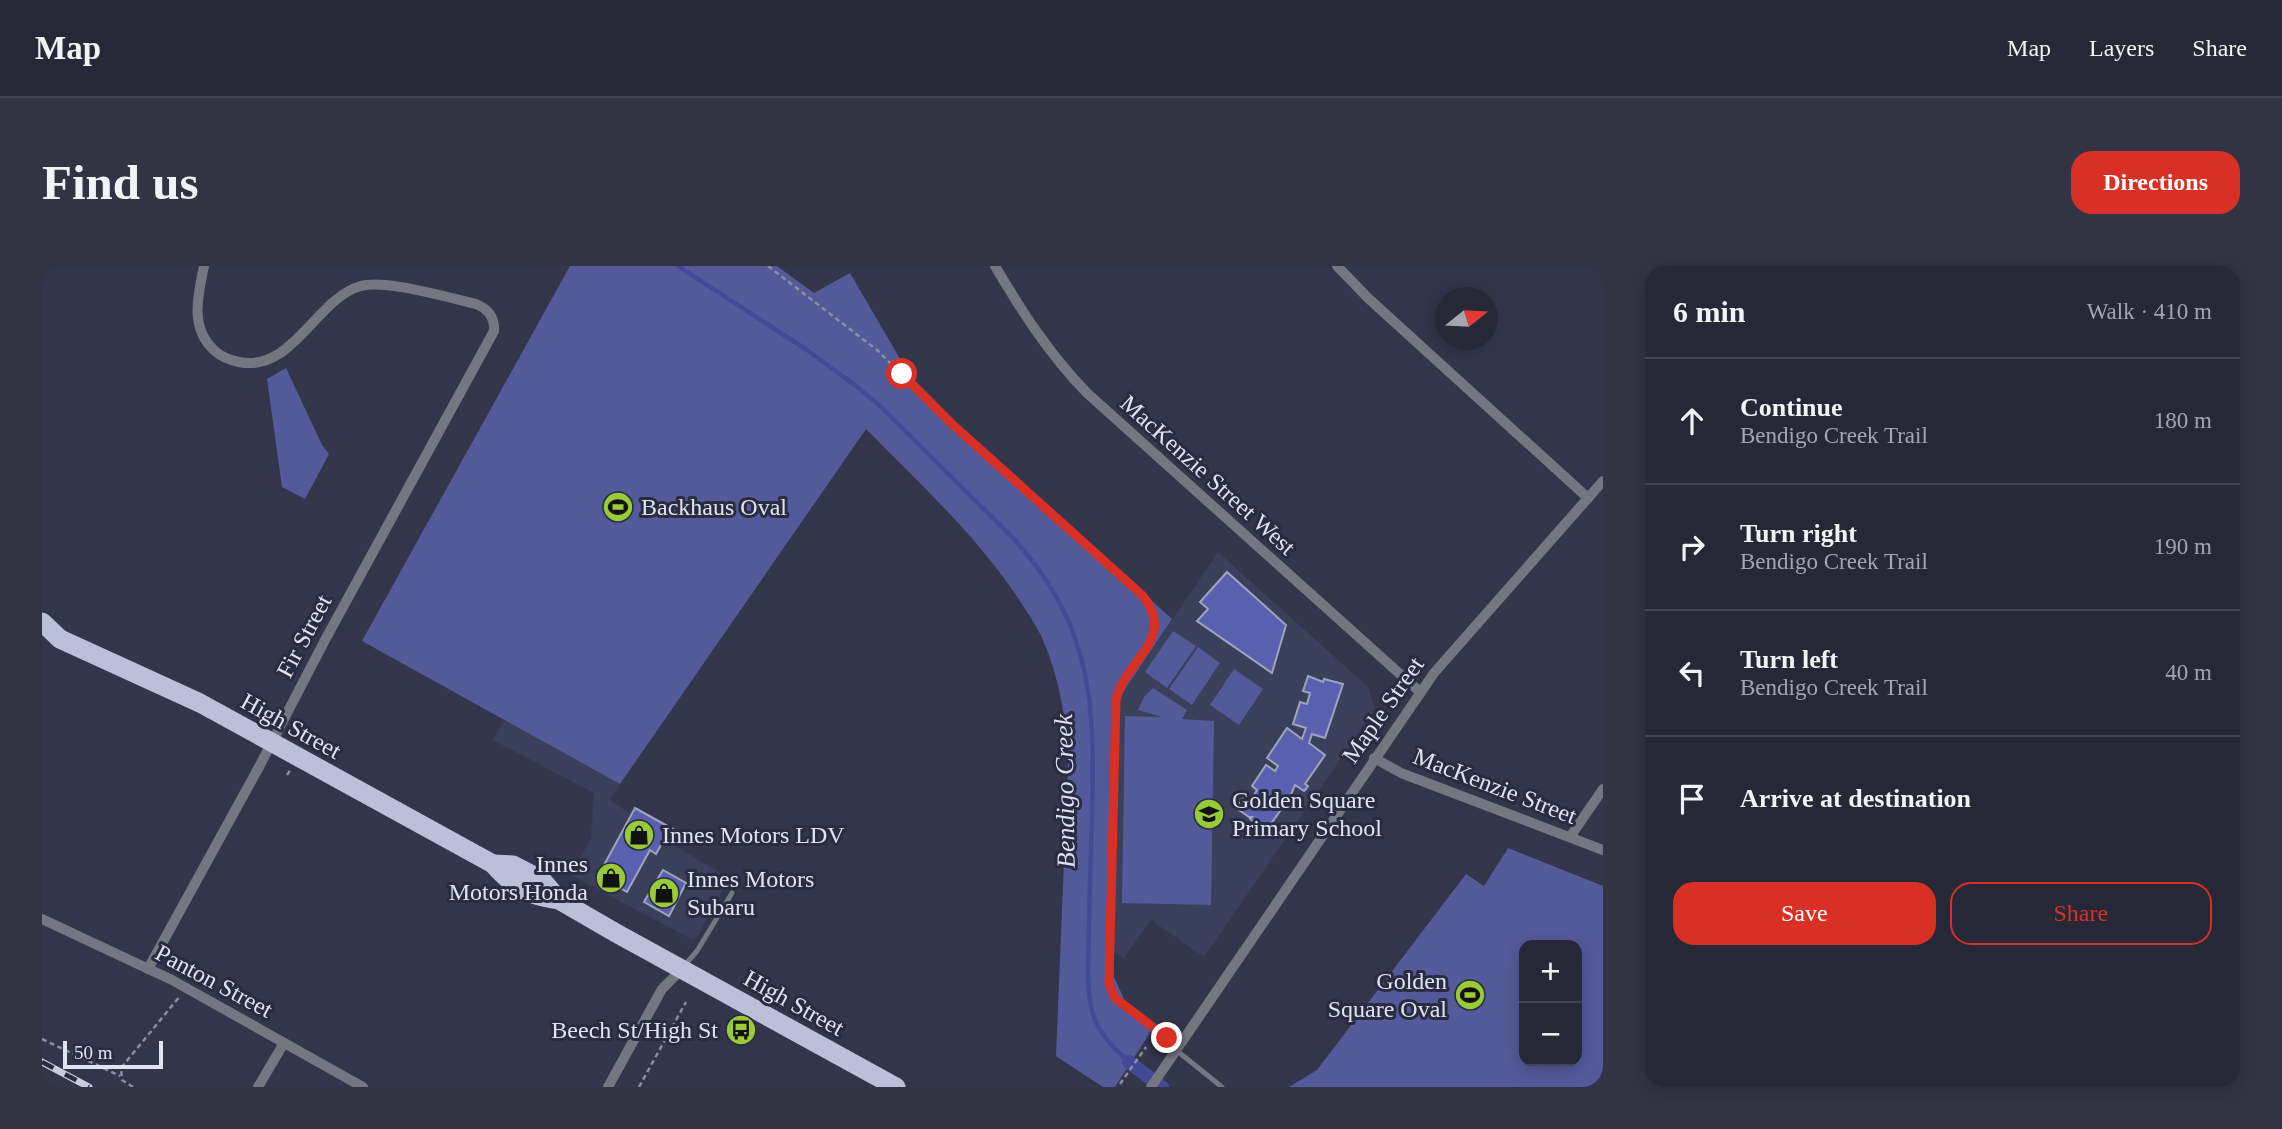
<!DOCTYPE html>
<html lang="en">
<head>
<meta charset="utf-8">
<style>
  body { margin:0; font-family:Georgia,serif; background:#323443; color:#f1f3f6 }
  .controls { position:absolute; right:21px; bottom:21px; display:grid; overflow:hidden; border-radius:14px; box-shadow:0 4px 18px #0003 }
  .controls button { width:63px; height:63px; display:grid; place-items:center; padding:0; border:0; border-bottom:2px solid #424453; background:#262838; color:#f1f3f6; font:35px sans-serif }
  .compass { position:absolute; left:1393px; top:21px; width:63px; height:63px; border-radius:50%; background:#262838; box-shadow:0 4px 18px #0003; rotate:72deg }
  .scale { position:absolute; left:21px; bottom:18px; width:100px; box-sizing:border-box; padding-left:7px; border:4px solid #e0e3f0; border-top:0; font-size:19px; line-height:24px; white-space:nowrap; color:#e0e3f0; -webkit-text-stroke:5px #292c40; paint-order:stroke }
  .stop { position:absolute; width:21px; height:21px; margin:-16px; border:5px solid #d93025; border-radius:50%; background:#fff }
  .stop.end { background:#d93025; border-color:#fff; box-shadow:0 2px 7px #0008 }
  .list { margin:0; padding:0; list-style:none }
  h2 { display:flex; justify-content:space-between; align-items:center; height:91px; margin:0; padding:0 28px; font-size:30px }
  h2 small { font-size:23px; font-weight:400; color:#a4a6ae }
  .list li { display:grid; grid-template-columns:46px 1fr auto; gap:21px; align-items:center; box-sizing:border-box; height:126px; padding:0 28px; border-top:2px solid #424453 }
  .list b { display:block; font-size:26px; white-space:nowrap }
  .list p { margin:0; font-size:23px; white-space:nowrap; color:#a4a6ae }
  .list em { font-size:23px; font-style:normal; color:#a4a6ae }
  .actions { display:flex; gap:14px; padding:21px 28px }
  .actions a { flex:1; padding:16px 0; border:2px solid #d93025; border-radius:21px; text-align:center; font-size:24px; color:#d93025 }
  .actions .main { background:#d93025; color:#fff }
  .icon { flex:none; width:38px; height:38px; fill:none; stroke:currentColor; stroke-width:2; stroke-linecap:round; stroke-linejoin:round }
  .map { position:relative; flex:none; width:1561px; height:821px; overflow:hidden; border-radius:21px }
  header { display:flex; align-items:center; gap:42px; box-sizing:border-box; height:98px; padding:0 35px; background:#262838; border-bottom:2px solid #424453 }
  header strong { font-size:33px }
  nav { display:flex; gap:38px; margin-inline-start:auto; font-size:24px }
  .intro { display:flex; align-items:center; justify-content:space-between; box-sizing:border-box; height:168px; padding:0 42px }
  h1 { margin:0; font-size:49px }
  .button { padding:18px 32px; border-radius:21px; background:#d93025; color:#fff; font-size:24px; font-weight:700 }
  main { display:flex; gap:42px; padding:0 42px }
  aside { flex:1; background:#262838; border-radius:21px; box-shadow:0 4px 18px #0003 }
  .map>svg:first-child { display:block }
  .built { fill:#3a3f5a }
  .green { fill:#535a99; fill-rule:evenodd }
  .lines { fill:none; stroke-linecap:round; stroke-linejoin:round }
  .stream { stroke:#434995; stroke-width:4.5 }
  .canal { stroke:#434995; stroke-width:14 }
  .building { fill:#5960af; stroke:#9fa4be; stroke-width:2 }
  .path { stroke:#8b8e9f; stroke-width:2.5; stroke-dasharray:5 3.5; stroke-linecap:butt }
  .service { stroke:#747681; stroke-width:5 }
  .minor { stroke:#747681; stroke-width:10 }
  .trunk { stroke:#bbc0d8; stroke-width:19 }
  .rail-casing { stroke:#c9ccda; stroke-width:7 }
  .rail { stroke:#292c40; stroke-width:4.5; stroke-dasharray:13; stroke-linecap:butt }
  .route { stroke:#d93025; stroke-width:9 }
  .labels { text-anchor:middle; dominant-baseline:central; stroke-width:6; stroke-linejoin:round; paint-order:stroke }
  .street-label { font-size:24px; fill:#e0e3f0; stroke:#292c40 }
  .poi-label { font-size:24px; fill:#e0e3f0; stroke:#292c40; text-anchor:start }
  .water-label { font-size:26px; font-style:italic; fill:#dce1f7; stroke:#292c40 }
</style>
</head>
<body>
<header>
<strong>Map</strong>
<nav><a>Map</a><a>Layers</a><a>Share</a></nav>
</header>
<div class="intro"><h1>Find us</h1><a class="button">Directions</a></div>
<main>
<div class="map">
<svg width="1561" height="821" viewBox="0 0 1561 821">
  <rect width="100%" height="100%" fill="#33364b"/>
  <!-- built -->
  <g class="built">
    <polygon points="1176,286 1326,421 1333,443 1162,691 1109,654 1082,692 1071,686 1078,431"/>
    <polygon points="462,454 578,518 568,534 587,547 591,541 631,563 625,575 687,612 656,670 651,674 529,609 549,572 552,527 451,474"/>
  </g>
  <!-- green -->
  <g class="green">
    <path d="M528,0H735L772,27L808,7L868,110L916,159L1130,353L1078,431L1077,439L1071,709L1083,735L1113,759L1073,821H1061L1014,790L1026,499C1025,456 1018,414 1001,374C994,358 983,343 974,329C932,267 876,216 824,163L578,518L320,375Z"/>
    <polygon points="244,102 280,179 287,188 263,233 240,221 225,113"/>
    <polygon points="1131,365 1154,380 1125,422 1103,406"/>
    <polygon points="1156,381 1178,397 1150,439 1127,423"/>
    <polygon points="1192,403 1221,423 1197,459 1168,439"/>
    <polygon points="1111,422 1145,444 1140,453 1172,455 1169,639 1080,637 1083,450 1120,451 1096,444 1102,431"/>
    <path d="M1466,582L1561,620V821H1247L1275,804L1424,608L1442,620ZM1482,679H1535V795H1482Z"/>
  </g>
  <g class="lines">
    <!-- stream -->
    <path class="stream" d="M636,0L765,84L814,120L837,139L974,275C999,304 1022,337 1034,375C1054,433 1051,494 1050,554C1048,604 1047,654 1046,704C1046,749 1053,766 1087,796"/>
    <!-- canal -->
    <polyline class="canal" points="1087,796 1120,821"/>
  </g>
  <!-- building -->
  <g class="building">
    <polygon points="1185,306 1244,359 1230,407 1155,355 1166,343 1158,336"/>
    <polygon points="1266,410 1281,416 1282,413 1301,418 1283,472 1270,468 1267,477 1283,489 1263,518 1266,520 1264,523 1262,525 1253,519 1248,531 1224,565 1208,553 1210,551 1207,551 1194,542 1203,530 1209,534 1215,524 1210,520 1224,499 1233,505 1236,500 1225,492 1245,462 1260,473 1264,462 1251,458 1258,436 1265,438 1268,427 1261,425"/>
    <polygon points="593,542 631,563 623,578 620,577 614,588 608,584 585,626 556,610"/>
    <polygon points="621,604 644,617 627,650 602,636"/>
  </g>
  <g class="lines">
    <!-- path -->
    <g class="path">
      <path d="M726,0L835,84L910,158L1100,329C1137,374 1081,395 1074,435L1067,718L1073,732L1127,776"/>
      <polyline points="245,509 249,503"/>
      <polyline points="0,773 78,810"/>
      <polyline points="1078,818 1104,781"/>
      <polyline points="91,821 80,814 79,802 138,730"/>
      <polyline points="597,821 644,736"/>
    </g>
    <!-- service -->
    <g class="service">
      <polyline points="642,700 655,685 690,627"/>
      <polyline points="1134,784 1180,821"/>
    </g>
    <!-- minor -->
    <g class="minor">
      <path d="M953,0C980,46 1008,89 1045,127L1378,426"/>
      <polyline points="1295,0 1326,32 1546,232"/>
      <polyline points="1332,492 1359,507 1561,584"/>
      <polyline points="1528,571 1561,523"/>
      <polyline points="0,653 130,714 321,821"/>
      <path d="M106,703L217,501L283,374L452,65C453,52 446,43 434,38C407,32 343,13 319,20C274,32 251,107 197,96C188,94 179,91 173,85C147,62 156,29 162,0"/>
      <polyline points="216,821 242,777"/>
      <polyline points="566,821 620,723 640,703"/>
      <polyline points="1109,821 1392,407 1561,215"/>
    </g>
    <!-- trunk -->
    <g class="trunk">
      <path d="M0,356L18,373L158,437L451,598C472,622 486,630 517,634"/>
      <polyline points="451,598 471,599 500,614 517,634 574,667 854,821"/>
    </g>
    <!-- rail casing -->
    <g class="rail-casing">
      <polyline id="rail" points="0,796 47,821"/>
    </g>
    <!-- rail -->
    <use href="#rail" class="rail"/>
  </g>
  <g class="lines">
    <!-- route -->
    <path class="route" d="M860,108L910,158L1100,329C1137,373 1081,395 1074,435L1067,718L1073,732L1125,772"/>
  </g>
  <!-- icons -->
  <defs>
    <g id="stadium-disc" transform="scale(1.575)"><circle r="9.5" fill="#98cb37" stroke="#292c40"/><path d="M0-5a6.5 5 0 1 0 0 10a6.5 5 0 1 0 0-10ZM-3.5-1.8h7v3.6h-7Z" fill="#111"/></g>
    <g id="school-disc" transform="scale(1.575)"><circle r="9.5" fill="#98cb37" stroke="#292c40"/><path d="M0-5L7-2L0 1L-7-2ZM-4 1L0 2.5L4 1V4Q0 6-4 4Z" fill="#111"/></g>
    <g id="shop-disc" transform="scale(1.575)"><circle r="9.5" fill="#98cb37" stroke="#292c40"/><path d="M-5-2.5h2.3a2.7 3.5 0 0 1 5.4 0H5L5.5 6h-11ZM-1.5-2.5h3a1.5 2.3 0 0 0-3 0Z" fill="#111"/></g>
    <g id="bus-disc" transform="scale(1.575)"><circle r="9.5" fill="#98cb37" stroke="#292c40"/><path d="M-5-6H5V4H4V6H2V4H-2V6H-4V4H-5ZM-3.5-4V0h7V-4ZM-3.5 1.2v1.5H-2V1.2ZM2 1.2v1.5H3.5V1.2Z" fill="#111"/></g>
  </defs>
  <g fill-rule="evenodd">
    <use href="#stadium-disc" x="576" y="241"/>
    <use href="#school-disc" x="1167" y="548"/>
    <use href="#shop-disc" x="597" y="569"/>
    <use href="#shop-disc" x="569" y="612"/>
    <use href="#shop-disc" x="622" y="627"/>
    <use href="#stadium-disc" x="1428" y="729"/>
    <use href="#bus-disc" x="699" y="764"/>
  </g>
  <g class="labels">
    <!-- street labels -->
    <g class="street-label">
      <text transform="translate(1166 209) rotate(42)">MacKenzie Street West</text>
      <text transform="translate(262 370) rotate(-62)">Fir Street</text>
      <text transform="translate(1341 444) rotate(-55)">Maple Street</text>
      <text transform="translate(249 460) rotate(29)">High Street</text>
      <text transform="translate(1453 520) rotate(21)">MacKenzie Street</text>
      <text transform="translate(172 715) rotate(28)">Panton Street</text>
      <text transform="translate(752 737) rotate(29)">High Street</text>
    </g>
    <!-- poi labels -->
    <g class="poi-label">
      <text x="599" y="241">Backhaus Oval</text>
      <text x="1190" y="534">Golden Square<tspan x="1190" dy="28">Primary School</tspan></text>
      <text x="620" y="569">Innes Motors LDV</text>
      <text x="546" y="598" text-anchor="end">Innes<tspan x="546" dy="28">Motors Honda</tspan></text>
      <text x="645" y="613">Innes Motors<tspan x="645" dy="28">Subaru</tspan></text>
      <text x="1405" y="715" text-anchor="end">Golden<tspan x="1405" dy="28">Square Oval</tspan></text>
      <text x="676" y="764" text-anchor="end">Beech St/High St</text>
    </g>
    <!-- water labels -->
    <g class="water-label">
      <text transform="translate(1023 525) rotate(-91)">Bendigo Creek</text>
    </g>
  </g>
</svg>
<div class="controls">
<button>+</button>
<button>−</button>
</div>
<svg class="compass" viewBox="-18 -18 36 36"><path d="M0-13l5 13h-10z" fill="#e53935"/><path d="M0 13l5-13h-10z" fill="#a4a6ae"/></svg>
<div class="scale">50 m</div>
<div class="stop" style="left:860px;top:108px"></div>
<div class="stop end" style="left:1125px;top:772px"></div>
</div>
<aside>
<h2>6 min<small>Walk · 410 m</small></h2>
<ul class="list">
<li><svg class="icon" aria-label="ahead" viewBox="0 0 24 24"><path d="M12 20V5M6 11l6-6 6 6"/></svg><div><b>Continue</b><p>Bendigo Creek Trail</p></div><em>180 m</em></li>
<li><svg class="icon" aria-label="right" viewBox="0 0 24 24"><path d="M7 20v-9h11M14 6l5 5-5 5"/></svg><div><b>Turn right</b><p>Bendigo Creek Trail</p></div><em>190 m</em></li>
<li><svg class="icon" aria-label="left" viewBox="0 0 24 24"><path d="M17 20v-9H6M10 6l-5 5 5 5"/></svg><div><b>Turn left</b><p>Bendigo Creek Trail</p></div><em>40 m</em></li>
<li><svg class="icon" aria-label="arrive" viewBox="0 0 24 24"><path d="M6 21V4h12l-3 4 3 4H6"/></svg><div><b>Arrive at destination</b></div></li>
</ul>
<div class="actions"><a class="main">Save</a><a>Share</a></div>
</aside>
</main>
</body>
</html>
